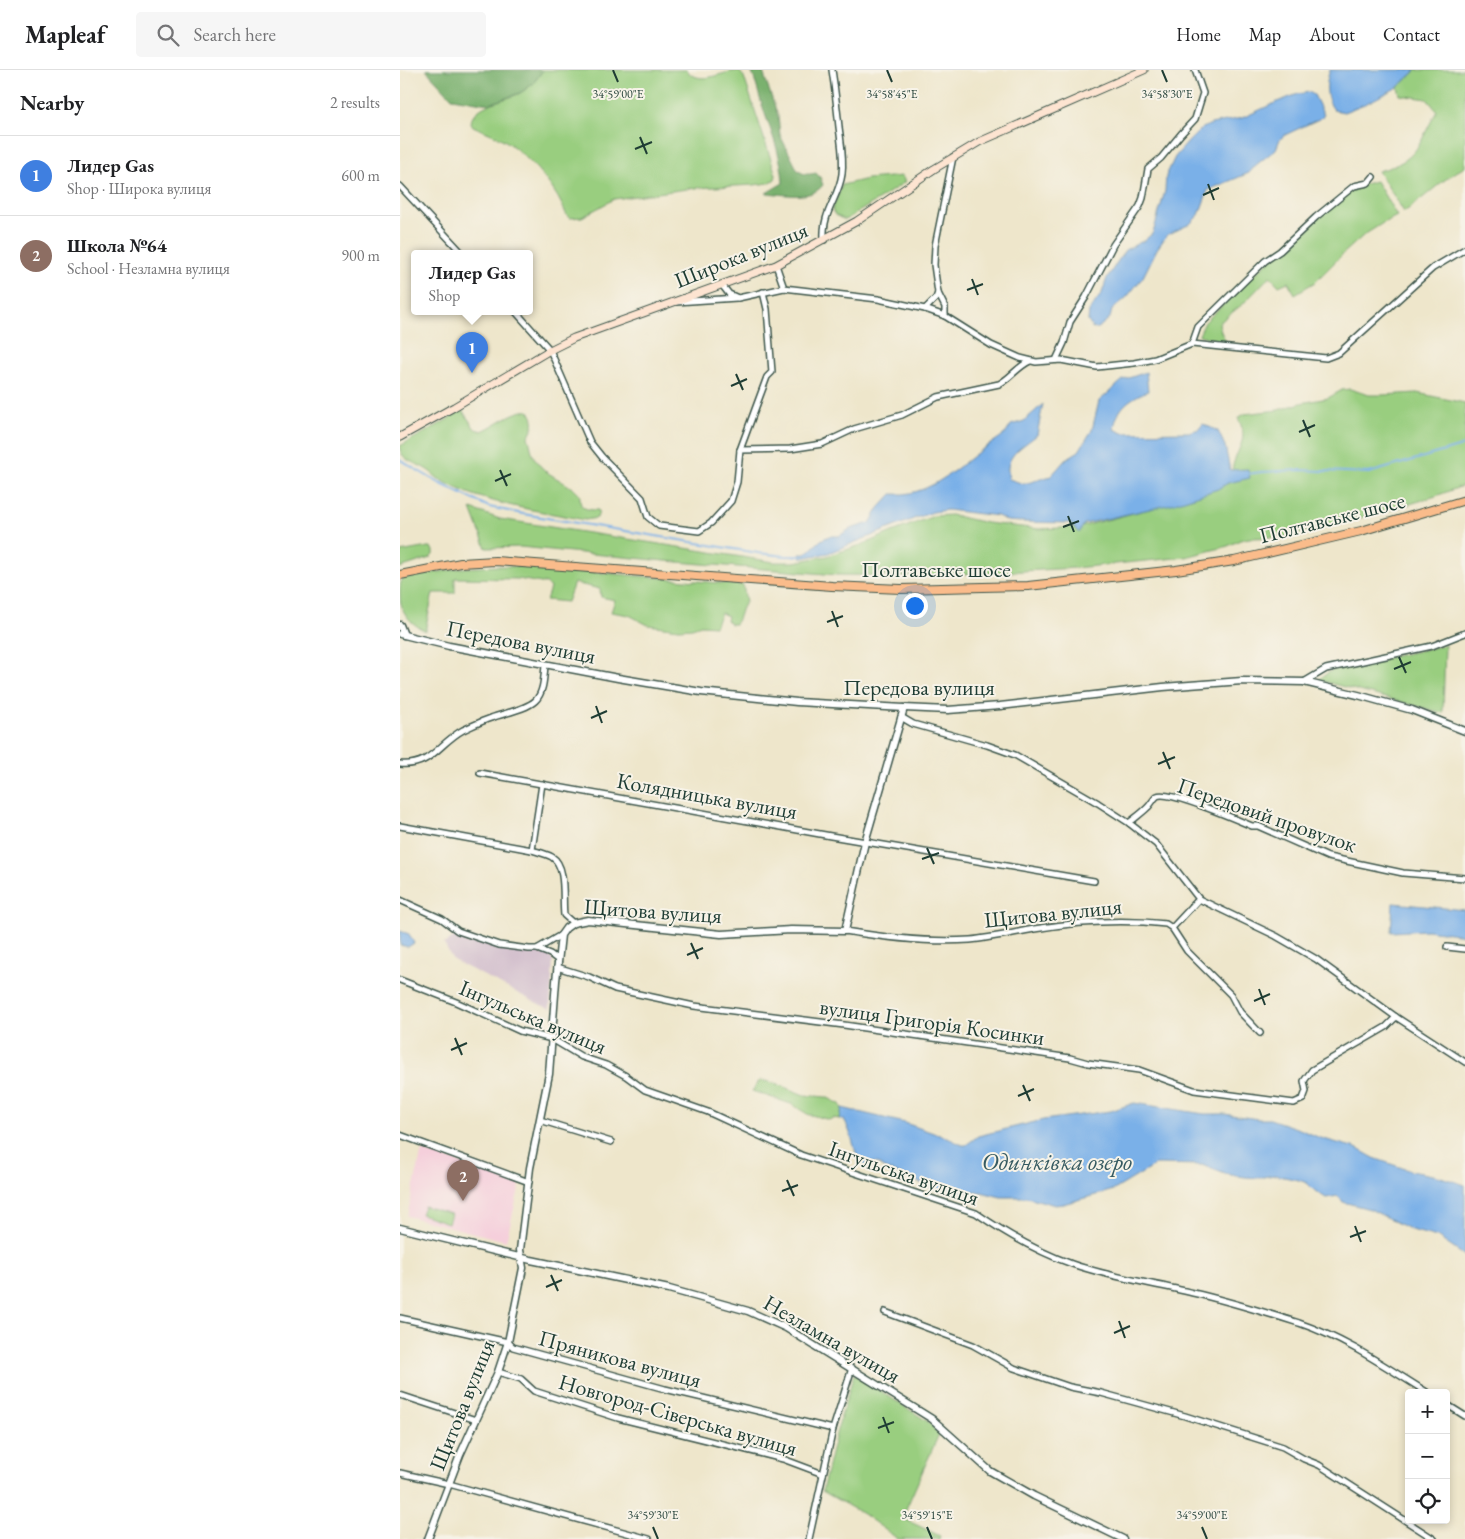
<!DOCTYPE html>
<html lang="en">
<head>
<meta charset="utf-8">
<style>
  body { margin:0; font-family:"EB Garamond",serif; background:#f6f6f6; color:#202124 }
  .controls { position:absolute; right:15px; bottom:15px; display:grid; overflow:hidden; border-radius:5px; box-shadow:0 2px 8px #0003 }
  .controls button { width:45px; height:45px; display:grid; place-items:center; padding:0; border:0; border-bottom:1px solid #e0e0e0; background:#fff; color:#202124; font:25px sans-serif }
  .you { position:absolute; left:514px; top:535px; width:18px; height:18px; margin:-12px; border:4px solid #fff; border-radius:50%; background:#1a73e8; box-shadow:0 0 0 8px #1a73e833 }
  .badge { display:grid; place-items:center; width:32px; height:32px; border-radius:50%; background:#db2777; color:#fff; font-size:16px; font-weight:700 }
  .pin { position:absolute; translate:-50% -41px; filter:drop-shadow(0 1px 2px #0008) }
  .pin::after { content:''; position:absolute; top:26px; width:18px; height:15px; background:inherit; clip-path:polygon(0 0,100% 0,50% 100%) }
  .popup { position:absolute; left:11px; top:180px; width:122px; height:65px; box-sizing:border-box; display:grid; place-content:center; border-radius:5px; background:#fff; filter:drop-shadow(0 1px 4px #0005); font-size:16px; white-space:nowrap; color:#757577 }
  .popup b { font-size:19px; color:#202124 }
  .popup::after { content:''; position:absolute; left:50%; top:100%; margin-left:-10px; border:10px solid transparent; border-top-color:#fff }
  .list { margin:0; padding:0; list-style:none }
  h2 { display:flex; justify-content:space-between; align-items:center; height:65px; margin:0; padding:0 20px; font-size:21px }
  h2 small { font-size:16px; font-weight:400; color:#757577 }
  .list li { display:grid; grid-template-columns:32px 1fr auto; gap:15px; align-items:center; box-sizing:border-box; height:80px; padding:0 20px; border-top:1px solid #e0e0e0 }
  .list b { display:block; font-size:19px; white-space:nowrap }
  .list p { margin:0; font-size:16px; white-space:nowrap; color:#757577 }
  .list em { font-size:16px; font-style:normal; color:#757577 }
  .icon { flex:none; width:28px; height:28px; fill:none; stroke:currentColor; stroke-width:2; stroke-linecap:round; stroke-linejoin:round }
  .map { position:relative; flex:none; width:1065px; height:1469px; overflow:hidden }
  header { display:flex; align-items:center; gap:30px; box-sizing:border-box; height:70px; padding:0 25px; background:#fff; border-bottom:1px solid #e0e0e0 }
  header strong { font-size:24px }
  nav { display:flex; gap:28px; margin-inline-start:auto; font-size:18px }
  .search { width:350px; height:45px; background:#f6f6f6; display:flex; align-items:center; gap:12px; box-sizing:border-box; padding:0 18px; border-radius:5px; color:#757577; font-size:19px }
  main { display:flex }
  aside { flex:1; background:#fff }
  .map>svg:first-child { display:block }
  .built { fill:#f5cfdb }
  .industrial { fill:#d1bdcc }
  .green { fill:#99ce7f; stroke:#5c865a }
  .forest { fill:#7ab16e; stroke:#4c7751 }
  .water { fill:#7ab0e8; stroke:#4c768e }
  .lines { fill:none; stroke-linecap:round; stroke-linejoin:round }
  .stream { stroke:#7ab0e8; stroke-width:2 }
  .minor-casing { stroke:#3e564b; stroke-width:8 }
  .tertiary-casing { stroke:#3e564b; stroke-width:9 }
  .secondary-casing { stroke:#3e564b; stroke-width:9 }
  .primary-casing { stroke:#3e564b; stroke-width:10 }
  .minor { stroke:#fff; stroke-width:5 }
  .tertiary { stroke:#fff; stroke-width:6 }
  .secondary { stroke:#fde4d1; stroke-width:7 }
  .primary { stroke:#fabc8b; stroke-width:8 }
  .ticks { fill:none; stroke:#1f3d34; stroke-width:2 }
  .labels { text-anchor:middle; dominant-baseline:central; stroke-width:4; stroke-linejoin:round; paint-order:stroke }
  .street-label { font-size:22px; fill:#1f3d34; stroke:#f7f3e8 }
  .water-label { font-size:24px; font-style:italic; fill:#365a61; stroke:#f7f3e8 }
  .ticks-label { font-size:12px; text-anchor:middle; fill:#1f3d34; stroke:#f7f3e8; stroke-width:4; stroke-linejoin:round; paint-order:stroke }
</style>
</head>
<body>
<header>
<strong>Mapleaf</strong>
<div class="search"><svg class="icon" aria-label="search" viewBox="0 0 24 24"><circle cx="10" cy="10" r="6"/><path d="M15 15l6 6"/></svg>Search here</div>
<nav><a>Home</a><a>Map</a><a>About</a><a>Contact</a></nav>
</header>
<main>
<aside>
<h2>Nearby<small>2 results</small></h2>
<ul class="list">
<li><span class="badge" style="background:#3f7fe0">1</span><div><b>Лидер Gas</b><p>Shop · Широка вулиця</p></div><em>600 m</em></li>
<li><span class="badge" style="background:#8d6e63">2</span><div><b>Школа №64</b><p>School · Незламна вулиця</p></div><em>900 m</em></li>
</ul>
</aside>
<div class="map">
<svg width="1065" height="1469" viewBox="0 0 1065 1469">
  <rect width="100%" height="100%" fill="#f7f3e8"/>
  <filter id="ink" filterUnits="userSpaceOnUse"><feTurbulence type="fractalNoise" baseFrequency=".02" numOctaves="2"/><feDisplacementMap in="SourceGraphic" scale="10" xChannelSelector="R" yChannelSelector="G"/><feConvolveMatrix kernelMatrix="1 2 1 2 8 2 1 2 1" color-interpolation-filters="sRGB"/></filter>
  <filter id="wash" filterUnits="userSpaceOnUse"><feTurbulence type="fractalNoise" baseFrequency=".0096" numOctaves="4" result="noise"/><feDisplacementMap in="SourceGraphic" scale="20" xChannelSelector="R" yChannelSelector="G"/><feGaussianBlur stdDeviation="1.12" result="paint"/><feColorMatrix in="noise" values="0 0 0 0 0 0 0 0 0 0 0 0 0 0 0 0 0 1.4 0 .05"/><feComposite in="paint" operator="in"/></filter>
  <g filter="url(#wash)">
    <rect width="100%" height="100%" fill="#eee6cb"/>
    <!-- built -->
    <polygon class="built" points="22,1080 119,1112 120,1115 106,1171 7,1146"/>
    <!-- industrial -->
    <polygon class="industrial" points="58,864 100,876 144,883 150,886 153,891 150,938 141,935 53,890 44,874"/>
    <!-- green -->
    <g class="green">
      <path d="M143,0H286C302,17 319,1 339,1L344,7L376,105L375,109L369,113L354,115L294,118L214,129L182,147L170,148L167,146C157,120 136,95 115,78C104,68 86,62 73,56L71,53C72,34 108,30 120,23C131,17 136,9 143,0Z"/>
      <path d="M1017,0H1065V97C1042,109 1025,128 1004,142L978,101C1020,90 1017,75 1037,41L1027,29L1000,25L998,17Z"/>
      <polygon points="502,106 505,112 481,128 445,150 435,145 432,140 442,115 467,109"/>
      <polygon points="976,111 997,146 983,153 964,165 944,183 915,212 895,224 888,212 879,216 870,206 844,233 819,253 821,262 827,273 799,265 805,252 861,198 916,148 956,116"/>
      <path d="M950,319L969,325H982L1017,323L1065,333V415L1036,426L987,441L884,467L849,468L840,470L828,476L786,487L675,498L537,506L437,505L265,491L120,477L86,478L71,439L100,449L374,492H394L427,486L464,474L492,462L534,446L551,445L587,453L639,459L680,457L794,427L813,420L830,412C832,404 832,396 835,389C842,371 847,367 838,348L844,344L878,340L901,333L928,328L942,320Z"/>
      <path d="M62,340L75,359L82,361C94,356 117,338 129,341C136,352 134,356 128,367C131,374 131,383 135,389C145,406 165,410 178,423C182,427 178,433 183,437C187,440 193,440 198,440L199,442L197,448L185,450C137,440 86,435 42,411C36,408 32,402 26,399C15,392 0,391 0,376C21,364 42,354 62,340Z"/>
      <polygon points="28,477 31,477 33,481 33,485 30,488 0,498 0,482"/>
      <path d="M98,496L134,497L343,515L346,532C339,539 341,547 335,554H330L327,551L328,546L321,543L315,556L301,555L292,558L279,559L248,555L229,545L211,542L215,530L201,527L200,519L174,513L167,532L146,530L150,518L147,514L118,509L55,508V523H33L26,556V561C10,554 0,542 0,524C0,518 0,513 3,508L62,498Z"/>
      <polygon points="1045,575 1043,643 918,610 932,600"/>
      <polygon points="360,1010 374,1013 404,1025 426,1027 440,1034 442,1038 440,1049 432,1048 430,1050 411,1045 409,1045 391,1034 352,1021"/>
      <polygon points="24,1136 51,1144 48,1153 21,1144"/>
      <polygon points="454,1304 530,1353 539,1364 502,1448 540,1466 539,1469 498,1469 463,1444 422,1421 437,1360"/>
    </g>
    <!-- forest -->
    <g class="forest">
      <polygon points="26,0 143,0 133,14 120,23 89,34 52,28"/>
      <path d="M351,0H362L363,2L378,46L380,65L397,99C402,105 408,105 416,103L420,107L423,115C411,131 384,124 366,123L383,113C382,88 372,64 364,41C359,27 357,14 351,0Z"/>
    </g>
    <!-- water -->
    <g class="water">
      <path d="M930,0H1017L998,17L967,33L944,42L934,40C925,28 925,14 930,0Z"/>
      <polygon points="909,22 914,25 924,45 921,48 885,65 880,69 876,79 856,95 849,103 808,120 799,145 790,154 767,165 757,179 743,207 727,227 712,240 710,248 698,258 693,259 688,251 689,241 702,223 707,208 725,180 745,170 753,163 765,121 766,106 775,87 789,71 801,59 811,54 842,48 877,32 898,24"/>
      <path d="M746,302L748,321C728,329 717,338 714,359L723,363L789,362L799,359L803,354L818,361L825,376L830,400L848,399L850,408L828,413L818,419L772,434L684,454L679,463L670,453L623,452L607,451L598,446L547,440L533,442L516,448L428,483L402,488L400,484H406L421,470L429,466H439L450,459L470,453L479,438L492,424C526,427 552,402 577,383C587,376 597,370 606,363L611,355L624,351L643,334L637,365C621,378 603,386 609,409L624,414L651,406L666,389L679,381L692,360L699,331L723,310Z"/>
      <polygon points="993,833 1065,840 1065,865 1027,860 991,862"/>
      <polygon points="0,861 9,864 14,873 8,877 0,875"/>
      <path d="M734,1033L804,1044H824L858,1049H870L902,1060L920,1068L956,1078L974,1088L1011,1101L1038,1106L1065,1115V1186L1037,1167L1011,1160L970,1139L943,1132L938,1126L926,1128L915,1121L907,1113L899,1110L874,1105L858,1108L845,1107L825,1104L802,1095L757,1094L714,1120L663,1134L655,1135L627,1127H601L581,1122L545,1123L482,1097C474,1088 469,1096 460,1095C454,1080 452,1063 444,1050L440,1049L442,1038L505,1053L548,1068L562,1075H566L578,1066L643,1050L711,1041Z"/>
    </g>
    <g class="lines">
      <!-- stream -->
      <g class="stream">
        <polyline points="0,390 39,413 89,437 123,444 358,483 386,486 403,486"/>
        <polyline points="847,404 861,402 900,400 969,403 1065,375"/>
      </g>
    </g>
  </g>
  <g filter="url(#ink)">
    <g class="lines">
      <!-- minor casing -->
      <g class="minor-casing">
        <g id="minor">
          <polyline points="0,116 63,184"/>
          <path d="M424,170C422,141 439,128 442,104C444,88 441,73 439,57C437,38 435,19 432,0"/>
          <polyline points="376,195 384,218"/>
          <polyline points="322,215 329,224 338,228 384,218 478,229 525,239 545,246 591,275 620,288 636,292 661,290 697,297 734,293 755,289 792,274 926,288 939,283 1033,198 1065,179"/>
          <polyline points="538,223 545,237 545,246"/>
          <polyline points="276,232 337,228"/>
          <polyline points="525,239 536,228 538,223 534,195 535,176 553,87"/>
          <path d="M116,242L150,280L190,372L202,387L242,428L248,447L259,456L299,461L311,453L331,431L337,412L340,380L390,379L422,374L454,359L502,345L538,327L599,314C611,308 617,297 630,291"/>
          <polyline points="792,274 798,257 865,191 880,181 916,147 954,116 968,113 973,107"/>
          <polyline points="656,290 664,273 670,252 686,227 713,175 740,136 743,128 748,99 761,88 781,64 795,49 803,23 795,0"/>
          <polyline points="340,380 367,307 372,302 367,239 363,222"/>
          <polyline points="904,612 926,599 1032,576 1065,563"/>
          <polyline points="501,647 513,654 587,675 615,685 698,733 729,753 756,774 799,829 876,866 916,889 996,947 1065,992"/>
          <path d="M0,694C31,697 39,673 63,660C72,656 82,651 91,648C103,643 125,640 135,631C144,623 144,606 145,595"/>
          <polyline points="80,703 431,766 694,811"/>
          <path d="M729,753C735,748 742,743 747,738C751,735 753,729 757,726C769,720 837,750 852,756H858L928,787L1003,803L1065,808"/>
          <path d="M0,756L132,780C138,782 146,784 152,787C167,796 162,829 164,845L173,853"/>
          <polyline points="132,780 142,714"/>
          <polyline points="0,830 42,849 58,861 99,875 129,879 137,879 161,865"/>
          <polyline points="772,858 799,829"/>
          <path d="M445,861C487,868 528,873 570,870C592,868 612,863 634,859C677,852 722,849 766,854L772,858L787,881L831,925L840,942L860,963"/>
          <polyline points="1047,877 1065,879"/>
          <polyline points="137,879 150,884 158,890"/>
          <polyline points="157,897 189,907 215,919 294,936 444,955 670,988 688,993 739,1000 794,1020 894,1033 903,1029 906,1021 904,1011 912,1000 986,957 996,947"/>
          <path d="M0,910L56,932L120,961L152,969L182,987L206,995L226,1006L245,1020L308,1042L401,1085L576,1143C605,1163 638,1182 672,1194C712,1208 753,1213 793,1223C829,1231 864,1242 899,1253C946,1269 986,1297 1028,1323"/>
          <polyline points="140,1050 211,1072"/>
          <polyline points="0,1065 129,1112"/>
          <polyline points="485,1242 573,1275 614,1298 670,1317 701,1323 785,1346 883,1377 904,1389 919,1395 1034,1469"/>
          <polyline points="0,1248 108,1272 113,1277 265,1319 433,1359"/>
          <polyline points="98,1302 121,1309 134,1321 218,1348 383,1389 423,1404"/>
          <polyline points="0,1325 76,1350"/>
          <polyline points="1046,1334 1065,1346"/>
          <polyline points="0,1403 49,1414 249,1469"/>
          <polyline points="409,1469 433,1359 452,1298"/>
        </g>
      </g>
      <!-- tertiary casing -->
      <g class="tertiary-casing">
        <g id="tertiary">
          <polyline points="0,555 4,565"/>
          <polyline points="0,564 49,576 218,608 301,622 397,632 504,638 548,640 600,636 763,617 842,611 904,612 958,625 1012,640 1065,661"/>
          <polyline points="0,1158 131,1190 269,1219 348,1241 386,1258 532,1349 590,1401 634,1426 723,1469"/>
          <polyline points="28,1469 60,1385 98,1302 108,1272 123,1198 120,1180 130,1098 149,1004 156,911 161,865 166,858 173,853 188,850 321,864 391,860 445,861 465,772 504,638"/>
        </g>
      </g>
      <!-- secondary casing -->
      <g class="secondary-casing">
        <polyline id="secondary" points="0,367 54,337 150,280 174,268 376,195 457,151 534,99 579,72 744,0"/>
      </g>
      <!-- primary casing -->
      <g class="primary-casing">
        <polyline id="primary" points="0,505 61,493 95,491 432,516 501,519 628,516 776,500 834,491 961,461 1065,430"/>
      </g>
      <!-- minor -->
      <use href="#minor" class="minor"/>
      <!-- tertiary -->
      <use href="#tertiary" class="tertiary"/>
      <!-- secondary -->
      <use href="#secondary" class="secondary"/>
      <!-- primary -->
      <use href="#primary" class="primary"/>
    </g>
  </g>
  <!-- ticks -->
  <path class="ticks" d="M213,0L218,12M487,0L492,12M762,0L767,12M240,67L247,84M235,79L252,72M808,114L814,130M803,125L819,118M572,209L578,225M567,220L583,214M336,304L343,320M331,316L347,309M903,350L910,367M899,362L915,355M100,400L107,416M95,411L111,404M668,446L674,462M663,457L679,451M432,541L438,557M427,552L443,546M999,587L1006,603M994,599L1011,592M196,636L202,653M191,648L207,641M763,682L770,699M758,694L775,687M527,778L534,794M522,789L539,783M291,873L298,889M287,885L303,878M859,919L865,935M854,931L870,924M55,968L62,985M51,980L67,973M623,1015L630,1031M618,1026L634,1019M387,1110L394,1126M382,1121L398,1115M955,1156L961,1172M950,1167L966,1161M151,1205L158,1221M146,1217L162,1210M719,1251L725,1268M714,1263L730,1256M483,1347L489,1363M478,1358L494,1352M253,1457L258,1469M527,1457L532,1469M802,1457L807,1469"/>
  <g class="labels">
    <!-- street labels -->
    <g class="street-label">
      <text transform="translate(341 185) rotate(-22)">Широка вулиця</text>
      <text transform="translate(932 448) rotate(-14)">Полтавське шосе</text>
      <text x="536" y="499">Полтавське шосе</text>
      <text transform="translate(121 572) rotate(11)">Передова вулиця</text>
      <text x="519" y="617">Передова вулиця</text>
      <text transform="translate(307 726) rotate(10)">Колядницька вулиця</text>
      <text transform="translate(867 745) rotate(19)">Передовий провулок</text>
      <text transform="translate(253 841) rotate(4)">Щитова вулиця</text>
      <text transform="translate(653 843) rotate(-6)">Щитова вулиця</text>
      <text transform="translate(133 947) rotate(23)">Інгульська вулиця</text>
      <text transform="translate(532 952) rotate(8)">вулиця Григорія Косинки</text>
      <text transform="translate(504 1103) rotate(19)">Інгульська вулиця</text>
      <text transform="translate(432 1269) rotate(30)">Незламна вулиця</text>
      <text transform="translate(220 1289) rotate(15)">Пряникова вулиця</text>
      <text transform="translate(62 1335) rotate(-68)">Щитова вулиця</text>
      <text transform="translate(278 1345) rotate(16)">Новгород-Сіверська вулиця</text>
    </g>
    <!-- water labels -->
    <g class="water-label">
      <text x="657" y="1091">Одинківка озеро</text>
    </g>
  </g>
  <g class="ticks-label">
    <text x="218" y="28">34°59'00"E</text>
    <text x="492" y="28">34°58'45"E</text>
    <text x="767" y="28">34°58'30"E</text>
    <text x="253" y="1449">34°59'30"E</text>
    <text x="527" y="1449">34°59'15"E</text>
    <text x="802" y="1449">34°59'00"E</text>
  </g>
</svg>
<div class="controls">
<button>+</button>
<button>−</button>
<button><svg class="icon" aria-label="locate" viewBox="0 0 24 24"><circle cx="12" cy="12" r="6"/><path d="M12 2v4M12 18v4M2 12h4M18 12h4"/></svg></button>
</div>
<div class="you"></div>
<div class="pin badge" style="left:72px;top:303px;background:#3f7fe0">1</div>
<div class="popup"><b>Лидер Gas</b>Shop</div>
<div class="pin badge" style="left:63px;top:1131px;background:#8d6e63">2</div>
</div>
</main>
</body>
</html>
